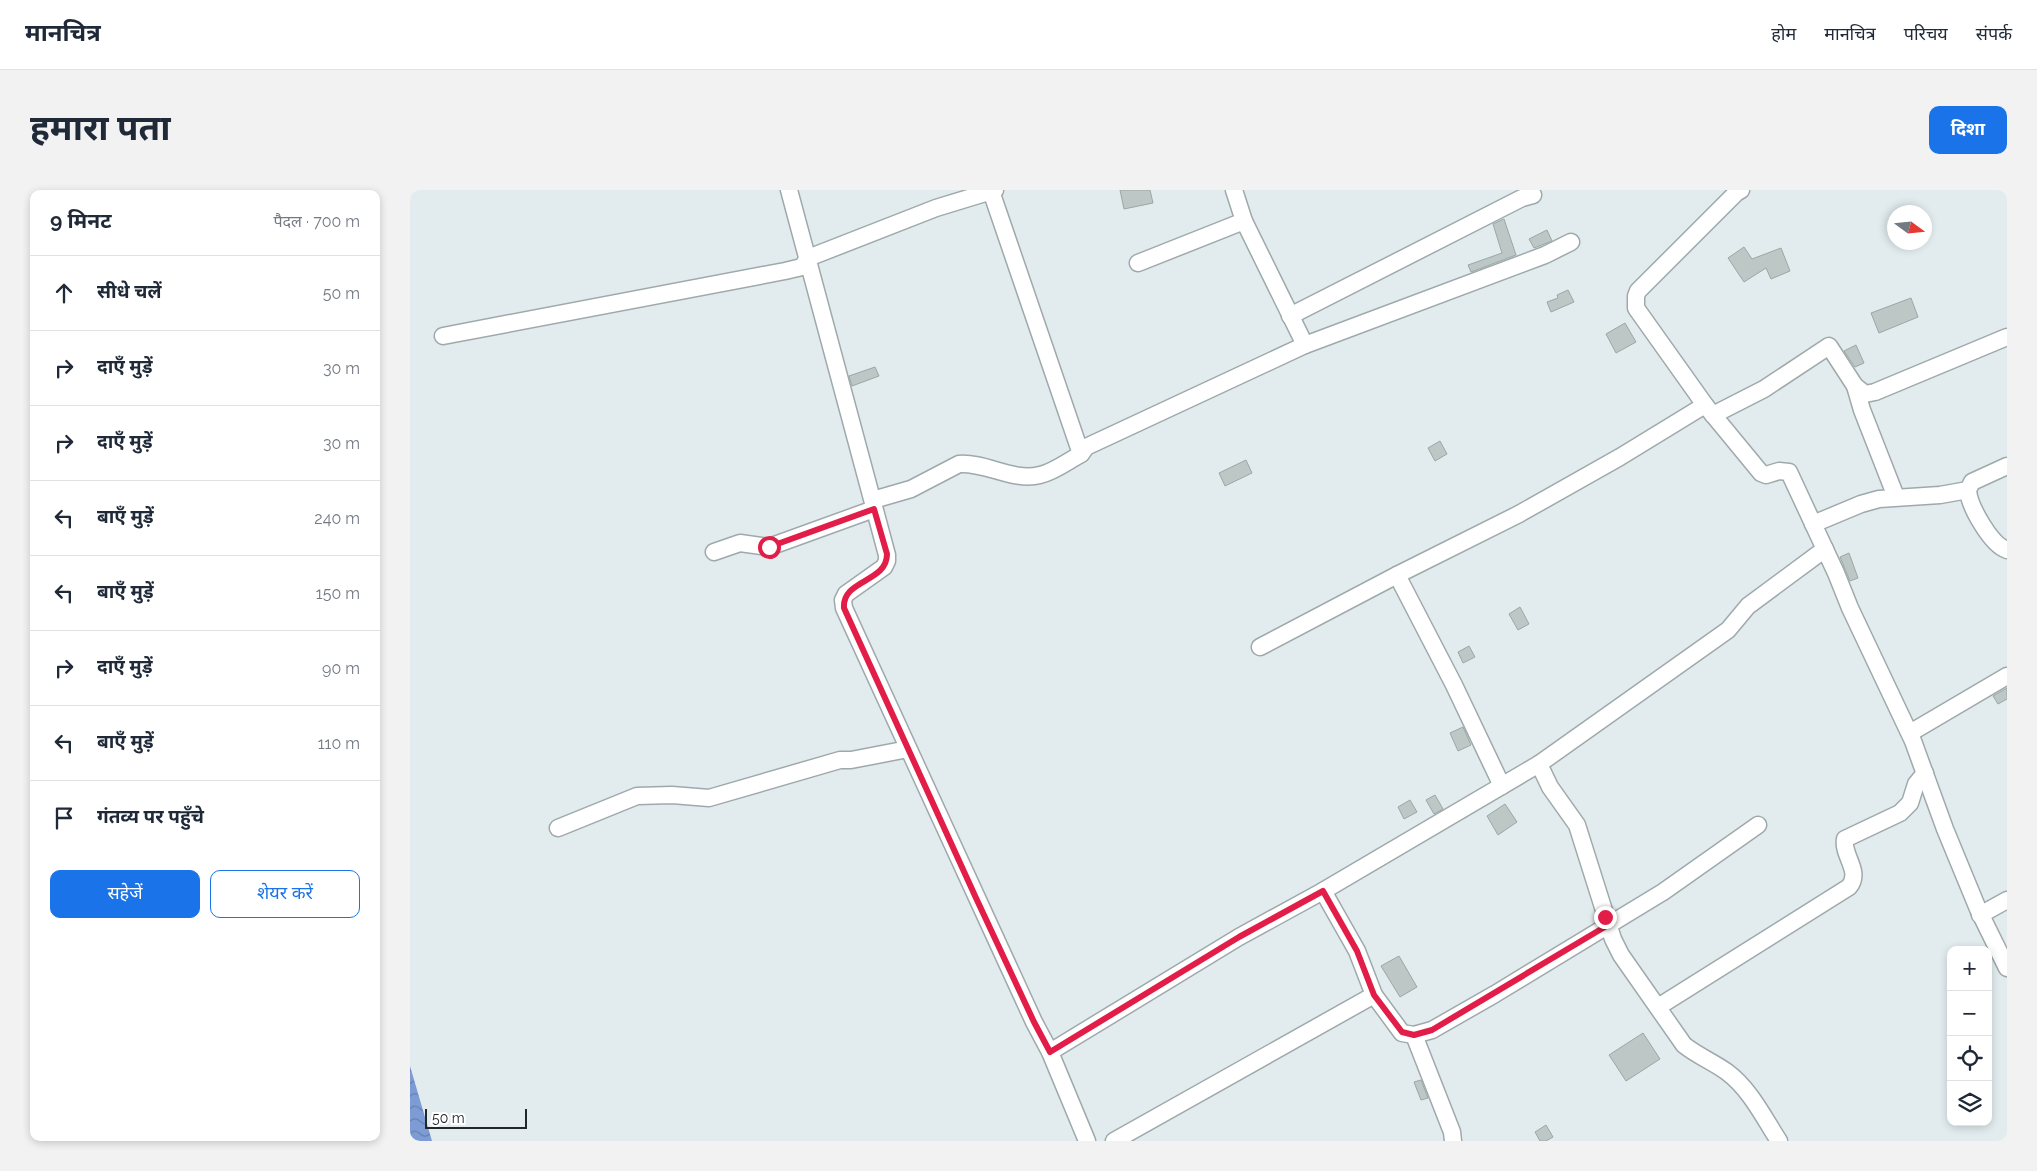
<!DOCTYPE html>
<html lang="hi">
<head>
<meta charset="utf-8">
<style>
  body { margin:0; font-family:Raleway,"Noto Sans Devanagari",sans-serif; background:#f2f2f3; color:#1f2937 }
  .controls { position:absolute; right:15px; bottom:15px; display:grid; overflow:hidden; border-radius:10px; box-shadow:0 2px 8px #0003 }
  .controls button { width:45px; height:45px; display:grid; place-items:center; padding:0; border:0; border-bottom:1px solid #e0e1e3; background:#fff; color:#1f2937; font:25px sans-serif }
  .compass { position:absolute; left:1477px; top:15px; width:45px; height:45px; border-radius:50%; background:#fff; box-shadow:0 2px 8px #0003; rotate:105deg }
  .scale { position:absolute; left:15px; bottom:12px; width:102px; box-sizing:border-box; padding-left:5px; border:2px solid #232727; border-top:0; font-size:14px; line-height:18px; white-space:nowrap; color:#232727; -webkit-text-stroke:4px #fff; paint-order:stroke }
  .stop { position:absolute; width:15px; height:15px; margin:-11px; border:4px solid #e11d48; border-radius:50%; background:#fff }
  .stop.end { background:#e11d48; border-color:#fff; box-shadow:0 1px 5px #0008 }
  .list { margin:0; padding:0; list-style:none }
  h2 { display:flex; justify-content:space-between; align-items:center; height:65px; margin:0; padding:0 20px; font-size:21px }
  h2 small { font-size:16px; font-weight:400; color:#747a83 }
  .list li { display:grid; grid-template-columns:32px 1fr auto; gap:15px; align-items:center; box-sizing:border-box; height:75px; padding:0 20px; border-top:1px solid #e0e1e3 }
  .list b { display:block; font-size:19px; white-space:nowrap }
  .list em { font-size:16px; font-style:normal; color:#747a83 }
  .actions { display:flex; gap:10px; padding:15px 20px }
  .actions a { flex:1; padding:11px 0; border:1px solid #1a73e8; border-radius:10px; text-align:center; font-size:18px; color:#1a73e8 }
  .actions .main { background:#1a73e8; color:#fff }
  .icon { flex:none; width:28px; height:28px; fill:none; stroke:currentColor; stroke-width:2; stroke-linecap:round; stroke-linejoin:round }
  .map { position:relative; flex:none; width:1597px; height:951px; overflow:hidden; border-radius:10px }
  header { display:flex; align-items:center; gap:30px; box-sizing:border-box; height:70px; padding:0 25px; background:#fff; border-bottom:1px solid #e0e1e3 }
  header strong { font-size:24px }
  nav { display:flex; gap:28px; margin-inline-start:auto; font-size:18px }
  .intro { display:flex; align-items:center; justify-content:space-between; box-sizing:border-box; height:120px; padding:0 30px }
  h1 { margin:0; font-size:35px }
  .button { padding:12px 22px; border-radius:10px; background:#1a73e8; color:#fff; font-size:18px; font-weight:700 }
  main { display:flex; gap:30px; padding:0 30px }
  aside { flex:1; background:#fff; border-radius:10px; box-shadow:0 2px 8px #0003 }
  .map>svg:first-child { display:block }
  .water { fill:url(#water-waves) }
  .building { fill:#bdc8c6; stroke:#9ca6a4 }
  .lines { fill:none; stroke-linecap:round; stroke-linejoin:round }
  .street-casing { stroke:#9fa9ab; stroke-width:19 }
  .street { stroke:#fff; stroke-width:16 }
  .route { stroke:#e11d48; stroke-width:6 }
</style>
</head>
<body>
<header>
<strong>मानचित्र</strong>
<nav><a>होम</a><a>मानचित्र</a><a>परिचय</a><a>संपर्क</a></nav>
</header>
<div class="intro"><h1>हमारा पता</h1><a class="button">दिशा</a></div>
<main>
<aside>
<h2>9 मिनट<small>पैदल · 700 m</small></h2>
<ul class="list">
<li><svg class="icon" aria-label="ahead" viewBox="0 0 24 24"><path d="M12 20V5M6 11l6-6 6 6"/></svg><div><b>सीधे चलें</b></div><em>50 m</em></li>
<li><svg class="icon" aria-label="right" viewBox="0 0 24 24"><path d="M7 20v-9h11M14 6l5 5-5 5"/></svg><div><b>दाएँ मुड़ें</b></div><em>30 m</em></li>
<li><svg class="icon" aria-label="right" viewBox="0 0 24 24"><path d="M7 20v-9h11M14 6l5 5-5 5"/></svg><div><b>दाएँ मुड़ें</b></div><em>30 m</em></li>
<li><svg class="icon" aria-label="left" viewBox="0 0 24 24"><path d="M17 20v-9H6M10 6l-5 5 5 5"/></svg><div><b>बाएँ मुड़ें</b></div><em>240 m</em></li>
<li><svg class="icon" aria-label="left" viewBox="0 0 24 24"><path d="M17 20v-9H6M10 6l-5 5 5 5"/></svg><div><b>बाएँ मुड़ें</b></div><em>150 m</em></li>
<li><svg class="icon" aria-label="right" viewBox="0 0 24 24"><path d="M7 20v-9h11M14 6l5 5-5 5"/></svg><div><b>दाएँ मुड़ें</b></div><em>90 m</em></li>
<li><svg class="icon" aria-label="left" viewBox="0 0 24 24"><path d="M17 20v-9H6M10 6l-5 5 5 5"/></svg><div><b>बाएँ मुड़ें</b></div><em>110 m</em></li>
<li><svg class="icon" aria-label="arrive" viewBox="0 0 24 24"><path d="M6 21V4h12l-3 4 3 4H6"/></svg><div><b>गंतव्य पर पहुँचे</b></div></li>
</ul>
<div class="actions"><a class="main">सहेजें</a><a>शेयर करें</a></div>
</aside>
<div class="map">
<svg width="1597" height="951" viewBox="0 0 1597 951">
  <defs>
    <pattern id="water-waves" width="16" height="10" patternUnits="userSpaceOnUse" patternTransform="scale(1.25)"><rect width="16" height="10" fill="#7d9cd5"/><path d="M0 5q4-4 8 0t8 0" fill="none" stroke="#667fad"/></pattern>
  </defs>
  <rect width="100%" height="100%" fill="#e2ecef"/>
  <!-- water -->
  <polygon class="water" points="0,876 22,951 0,951"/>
  <!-- building -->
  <g class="building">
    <polygon points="710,0 740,0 743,13 714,19"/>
    <polygon points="1094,29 1106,65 1061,82 1058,75 1092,63 1083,34"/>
    <polygon points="1137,40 1142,51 1124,58 1119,49"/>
    <polygon points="1334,57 1342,69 1371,58 1380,81 1361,89 1356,78 1334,92 1318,68"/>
    <polygon points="1158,100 1164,112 1141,122 1137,112 1148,108 1147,105"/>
    <polygon points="1501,108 1508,127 1469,143 1461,123"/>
    <polygon points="1215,133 1226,152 1206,163 1196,144"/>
    <polygon points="1446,155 1454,173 1445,177 1434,161"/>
    <polygon points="465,177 469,186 442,196 439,186"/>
    <polygon points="1030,251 1037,264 1025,271 1018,258"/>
    <polygon points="836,270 842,283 815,296 809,283"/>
    <polygon points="1439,363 1448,388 1440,391 1430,367"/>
    <polygon points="1110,417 1119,434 1108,440 1099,424"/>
    <polygon points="1059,456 1065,467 1053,473 1048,462"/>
    <polygon points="1597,498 1597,509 1588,514 1583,506"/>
    <polygon points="1053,537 1061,555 1048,561 1040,543"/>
    <polygon points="1025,605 1033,619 1024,624 1016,610"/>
    <polygon points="1000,610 1007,622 994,629 988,617"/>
    <polygon points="1095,614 1107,632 1088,645 1077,626"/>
    <polygon points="989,766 1007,797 990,807 971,776"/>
    <polygon points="1233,843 1250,869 1216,891 1199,865"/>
    <polygon points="1011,890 1018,908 1011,910 1004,892"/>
    <polygon points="1136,935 1143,947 1136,951 1130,951 1125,942"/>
  </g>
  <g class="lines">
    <!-- street casing -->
    <g class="street-casing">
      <g id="street">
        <polyline points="379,0 477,365 477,371 474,377 436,404 433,410 434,418 624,832 640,862 677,951"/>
        <polyline points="824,0 834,31 895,155 1135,65 1161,52"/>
        <polyline points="1331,0 1326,3 1228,101 1226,106 1226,118 1295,215 1351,283 1356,285 1369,281 1379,282 1426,383 1440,418 1503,551 1535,639 1568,719 1597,778"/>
        <polyline points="728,73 834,31"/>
        <polyline points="880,126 1112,8 1123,5"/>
        <polyline points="33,146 375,81 392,77 398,68 526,18 585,0"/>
        <polyline points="1445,196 1452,220 1486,307"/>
        <polyline points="1303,225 1354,199 1419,156 1445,196 1455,204 1465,202 1597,147"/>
        <polyline points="671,264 676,257 895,155"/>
        <path d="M1597,276L1562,292L1558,300C1559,316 1581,355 1597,360"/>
        <path d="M463,310L501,299L549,274C576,272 603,292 630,285C644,282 658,271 671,264L581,1"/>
        <polyline points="1403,334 1451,314 1469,309 1530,305 1558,300"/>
        <polyline points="304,362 330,353 359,357 464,319"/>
        <polyline points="987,385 1044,495 1092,596"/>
        <polyline points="850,457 987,385 1109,324 1210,267 1295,215"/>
        <polyline points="1500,543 1597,486"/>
        <path d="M1129,574L1140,597L1167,635L1203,749L1211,765L1274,855C1288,866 1303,872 1317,882C1340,899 1354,928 1369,951"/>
        <polyline points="148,638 227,606 262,605 299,608 430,570 441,570 498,559"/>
        <polyline points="913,701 947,761 964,805 992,843 1004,845 1022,840 1085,804 1253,702 1348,635"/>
        <polyline points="1570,725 1597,710"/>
        <path d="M1248,817L1439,697C1452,681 1432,666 1435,649L1490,623L1500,613L1506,594L1515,583"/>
        <polyline points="1004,845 1042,942 1043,951"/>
        <polyline points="640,862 829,747 913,701 1129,574 1318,440 1338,416 1415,359"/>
        <polyline points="704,951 964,805"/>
      </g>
    </g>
    <!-- street -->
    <use href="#street" class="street"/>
  </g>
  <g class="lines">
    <!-- route -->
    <path class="route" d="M359,357L464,319L477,364C477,393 432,389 434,418L566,708L624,832L640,862L829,747L913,701L947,761L964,805L992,842L1004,845L1022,840L1198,735L1195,727"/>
  </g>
</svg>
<div class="controls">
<button>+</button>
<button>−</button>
<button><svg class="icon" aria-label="locate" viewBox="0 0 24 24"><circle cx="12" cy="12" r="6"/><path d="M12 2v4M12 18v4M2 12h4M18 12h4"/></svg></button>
<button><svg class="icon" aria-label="layers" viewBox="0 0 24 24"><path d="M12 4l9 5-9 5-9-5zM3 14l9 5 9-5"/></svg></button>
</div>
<svg class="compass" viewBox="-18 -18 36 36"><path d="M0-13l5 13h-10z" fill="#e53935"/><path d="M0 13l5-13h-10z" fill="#747a83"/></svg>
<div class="scale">50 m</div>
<div class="stop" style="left:359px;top:357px"></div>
<div class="stop end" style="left:1195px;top:727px"></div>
</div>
</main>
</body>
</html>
